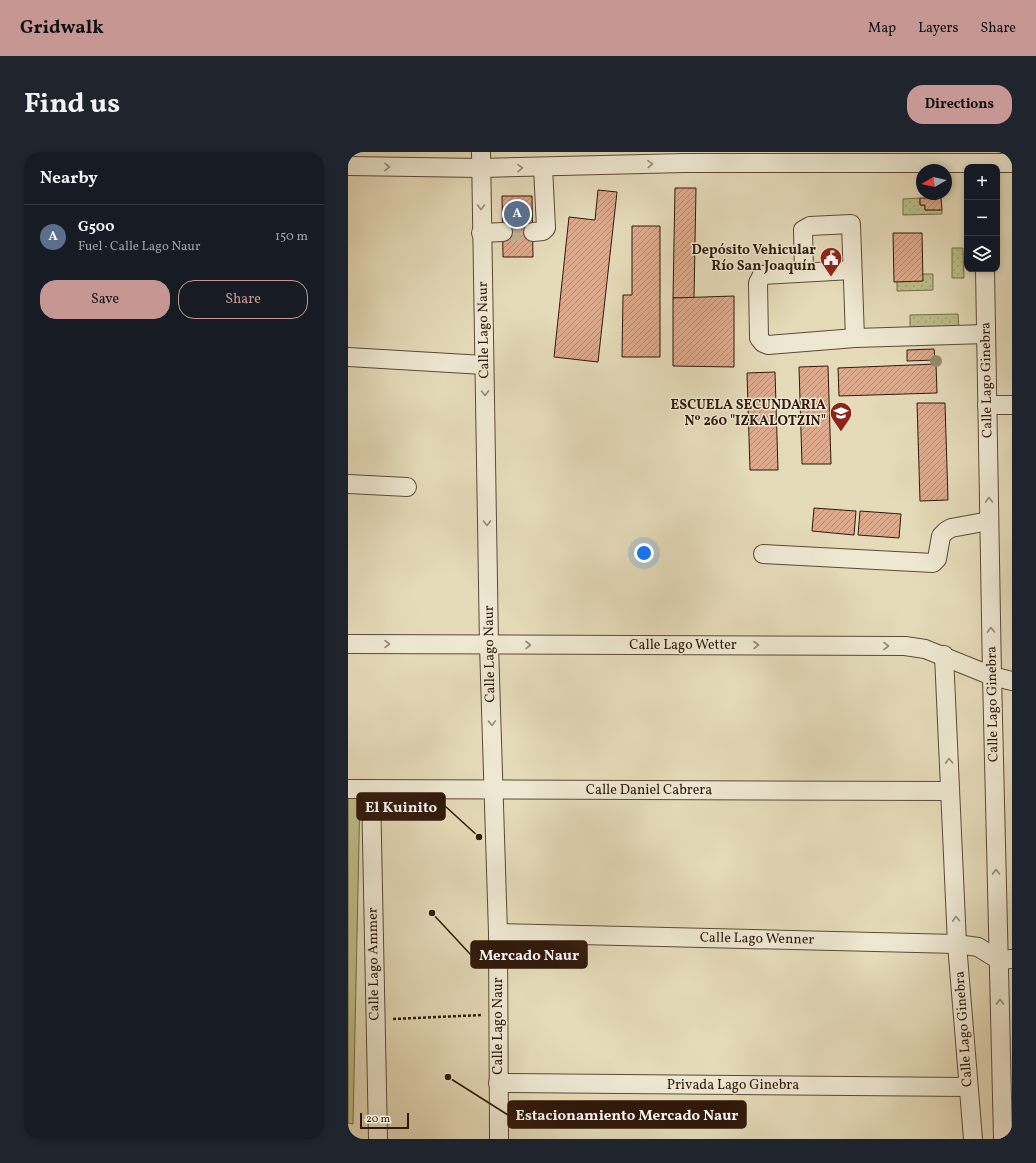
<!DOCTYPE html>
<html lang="en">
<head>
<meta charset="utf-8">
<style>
  body { margin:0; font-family:Vollkorn,serif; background:#20242c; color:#f1f3f6 }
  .controls { position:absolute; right:12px; top:12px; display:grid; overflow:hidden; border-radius:8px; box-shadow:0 2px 6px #0003 }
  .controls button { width:36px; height:36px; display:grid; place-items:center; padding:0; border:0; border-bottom:1px solid #363941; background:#171b24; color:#f1f3f6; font:20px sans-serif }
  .compass { position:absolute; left:568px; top:12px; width:36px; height:36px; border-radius:50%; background:#171b24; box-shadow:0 2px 6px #0003; rotate:261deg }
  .scale { position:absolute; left:12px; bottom:10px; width:49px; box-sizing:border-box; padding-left:4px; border:2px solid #30190b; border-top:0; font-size:11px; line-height:14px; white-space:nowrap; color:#30190b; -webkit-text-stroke:3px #eee8d2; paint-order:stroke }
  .you { position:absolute; left:296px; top:401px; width:14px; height:14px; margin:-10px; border:3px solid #fff; border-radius:50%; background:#1a73e8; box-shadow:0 0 0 6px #1a73e833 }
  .badge { display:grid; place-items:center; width:26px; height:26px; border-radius:50%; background:#c59692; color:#fff; font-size:13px; font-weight:700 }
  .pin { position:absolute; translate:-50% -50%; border:2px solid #fff; box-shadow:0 1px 4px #0006 }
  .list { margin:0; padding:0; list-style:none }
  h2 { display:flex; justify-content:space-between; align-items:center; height:52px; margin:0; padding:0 16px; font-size:17px }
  h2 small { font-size:13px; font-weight:400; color:#9ea1a6 }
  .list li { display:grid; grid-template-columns:26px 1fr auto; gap:12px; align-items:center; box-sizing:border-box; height:64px; padding:0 16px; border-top:1px solid #363941 }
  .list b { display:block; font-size:15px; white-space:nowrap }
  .list p { margin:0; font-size:13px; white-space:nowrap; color:#9ea1a6 }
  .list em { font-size:13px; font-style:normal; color:#9ea1a6 }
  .actions { display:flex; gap:8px; padding:12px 16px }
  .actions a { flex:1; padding:9px 0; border:1px solid #c59692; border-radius:16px; text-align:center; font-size:14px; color:#c59692 }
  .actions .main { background:#c59692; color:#111 }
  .icon { flex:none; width:22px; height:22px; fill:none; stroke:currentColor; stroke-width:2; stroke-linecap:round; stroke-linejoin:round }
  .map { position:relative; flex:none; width:664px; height:987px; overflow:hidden; border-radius:16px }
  header { display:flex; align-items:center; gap:24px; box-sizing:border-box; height:56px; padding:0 20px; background:#c59692; color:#111 }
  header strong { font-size:19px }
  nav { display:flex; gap:22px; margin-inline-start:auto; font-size:14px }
  .intro { display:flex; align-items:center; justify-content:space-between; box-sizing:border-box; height:96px; padding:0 24px }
  h1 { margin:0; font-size:28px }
  .button { padding:10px 18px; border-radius:16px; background:#c59692; color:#111; font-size:14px; font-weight:700 }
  main { display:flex; gap:24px; padding:0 24px }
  aside { flex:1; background:#171b24; border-radius:16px; box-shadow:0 2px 6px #0003 }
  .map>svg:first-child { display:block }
  .grass { fill:url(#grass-dots); stroke:#766c4a }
  .park { fill:#bcbe8a; stroke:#766c4a }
  .building { fill:url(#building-hatch); stroke:#30190b }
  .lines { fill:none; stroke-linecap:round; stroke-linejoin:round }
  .minor-tunnel { stroke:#c1b496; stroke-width:18; stroke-dasharray:18 9; stroke-linecap:butt }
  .minor-casing { stroke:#5d4a36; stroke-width:20 }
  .path { stroke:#30190b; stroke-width:2.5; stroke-dasharray:3 2; stroke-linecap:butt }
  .minor { stroke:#eee8d2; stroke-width:18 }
  .tree { fill:#998c6e }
  .oneway { stroke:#988b78 }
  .labels { text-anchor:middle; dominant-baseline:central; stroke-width:3; stroke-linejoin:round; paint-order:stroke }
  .poi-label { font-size:14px; font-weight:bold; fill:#30190b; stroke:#eee8d2; text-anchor:end }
  .street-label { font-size:14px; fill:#30190b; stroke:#eee8d2 }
  .leader { fill:none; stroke:#30190b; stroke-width:1.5 }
  .callout-dot { fill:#30190b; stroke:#eee8d2; stroke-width:1.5 }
  .callout { fill:#30190b; stroke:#30190b; stroke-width:1.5 }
  .callout-label { font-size:15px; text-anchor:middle; font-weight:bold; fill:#fff }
</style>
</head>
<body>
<header>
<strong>Gridwalk</strong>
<nav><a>Map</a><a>Layers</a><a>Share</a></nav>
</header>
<div class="intro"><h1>Find us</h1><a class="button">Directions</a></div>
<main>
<aside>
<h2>Nearby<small></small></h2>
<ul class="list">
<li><span class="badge" style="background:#5c6f8a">A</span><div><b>G500</b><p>Fuel · Calle Lago Naur</p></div><em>150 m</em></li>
</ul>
<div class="actions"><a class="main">Save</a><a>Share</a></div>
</aside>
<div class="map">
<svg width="664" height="987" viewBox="0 0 664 987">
  <defs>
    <pattern id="grass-dots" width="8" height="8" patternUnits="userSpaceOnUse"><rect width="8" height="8" fill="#bcbe8a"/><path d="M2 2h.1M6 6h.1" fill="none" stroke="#a2a376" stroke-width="1.8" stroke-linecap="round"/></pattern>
    <pattern id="building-hatch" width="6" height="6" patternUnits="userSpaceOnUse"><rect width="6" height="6" fill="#ddaa8d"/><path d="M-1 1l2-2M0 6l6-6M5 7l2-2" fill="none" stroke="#b48a71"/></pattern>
  </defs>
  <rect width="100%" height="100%" fill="#e5dbb9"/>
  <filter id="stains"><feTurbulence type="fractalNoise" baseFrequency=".005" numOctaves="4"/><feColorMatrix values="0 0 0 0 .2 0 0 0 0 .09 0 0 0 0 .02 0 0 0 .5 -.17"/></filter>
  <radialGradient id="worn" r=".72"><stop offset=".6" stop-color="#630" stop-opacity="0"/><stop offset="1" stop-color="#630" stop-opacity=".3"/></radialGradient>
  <!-- grass -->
  <g class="grass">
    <polygon points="572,46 572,53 577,53 577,58 594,58 594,62 555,63 555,47"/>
    <polygon points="604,96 615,96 616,126 604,126"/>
    <polygon points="575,122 585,122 585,138 549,139 549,129"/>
    <polygon points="610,162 611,177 562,178 562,163"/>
  </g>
  <!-- park -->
  <polygon class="park" points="0,641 12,642 5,972 0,971"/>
  <!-- building -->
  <g class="building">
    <polygon points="327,36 348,36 346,146 325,146"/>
    <polygon points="250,38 269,40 250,210 206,205 221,65 247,68"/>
    <polygon points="154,44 184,44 185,105 155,105"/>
    <polygon points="572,46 593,46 594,58 577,58 577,53 572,53"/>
    <polygon points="284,74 312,74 312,205 274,205 275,143 284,143"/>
    <polygon points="545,81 574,81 575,129 546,130"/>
    <polygon points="386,144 386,215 325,214 325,146"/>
    <polygon points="586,197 587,208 559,209 559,198"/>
    <polygon points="588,212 589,241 491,244 490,216"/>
    <polygon points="480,214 483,312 454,312 451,215"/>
    <polygon points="427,220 430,318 402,318 399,221"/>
    <polygon points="569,251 597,251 600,348 572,349"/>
    <polygon points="466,356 508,359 506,383 464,379"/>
    <polygon points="512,359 553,362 551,386 510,383"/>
  </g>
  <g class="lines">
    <!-- minor-tunnel -->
    <polyline class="minor-tunnel" points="155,80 185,80"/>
    <!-- minor casing -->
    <g class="minor-casing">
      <g id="minor">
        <polyline points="133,0 141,493 150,781 151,987"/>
        <polyline points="0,14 133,16 337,11 664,11"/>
        <polyline points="185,80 195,79 198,76 195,15"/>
        <polyline points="133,81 155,80"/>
        <polyline points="637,117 644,524 655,987"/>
        <polyline points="504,118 414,123 410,131 411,186 415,191 420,193 507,186 638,182"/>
        <polyline points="456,120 455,78 462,74 503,72 507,186"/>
        <polyline points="0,205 136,213"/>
        <polyline points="639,253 664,253"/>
        <polyline points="0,332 59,335"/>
        <polyline points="415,402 585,411 589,407 593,384 598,379 603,376 641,369"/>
        <polyline points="0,492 557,494 577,497 644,524 664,529"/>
        <polyline points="596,503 609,792 625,987"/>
        <polyline points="0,637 602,639"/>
        <polyline points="23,638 30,987"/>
        <polyline points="150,781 609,792 630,795 651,808 664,807"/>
        <polyline points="150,931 620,935"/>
      </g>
    </g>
    <!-- path -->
    <polyline class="path" points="45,867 134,863"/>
    <!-- minor -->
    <use href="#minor" class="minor"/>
  </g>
  <!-- trees -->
  <circle class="tree" cx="588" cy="209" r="6"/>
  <!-- one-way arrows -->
  <defs><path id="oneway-chevron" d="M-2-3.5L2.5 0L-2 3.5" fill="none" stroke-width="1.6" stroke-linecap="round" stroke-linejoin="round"/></defs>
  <g class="oneway">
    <use href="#oneway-chevron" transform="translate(302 12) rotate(-2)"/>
    <use href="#oneway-chevron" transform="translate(39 15) rotate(1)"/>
    <use href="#oneway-chevron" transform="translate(172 16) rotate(-1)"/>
    <use href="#oneway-chevron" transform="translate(133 55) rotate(90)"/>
    <use href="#oneway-chevron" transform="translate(137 241) rotate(89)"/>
    <use href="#oneway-chevron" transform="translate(641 348) rotate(-91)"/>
    <use href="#oneway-chevron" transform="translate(139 371) rotate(89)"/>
    <use href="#oneway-chevron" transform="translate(643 478) rotate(-91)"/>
    <use href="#oneway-chevron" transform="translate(39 492)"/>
    <use href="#oneway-chevron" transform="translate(180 493)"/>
    <use href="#oneway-chevron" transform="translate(408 493)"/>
    <use href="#oneway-chevron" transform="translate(538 494)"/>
    <use href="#oneway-chevron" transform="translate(144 571) rotate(88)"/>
    <use href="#oneway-chevron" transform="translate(601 609) rotate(-93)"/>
    <use href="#oneway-chevron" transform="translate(648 720) rotate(-91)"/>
    <use href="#oneway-chevron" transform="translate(608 767) rotate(-93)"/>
    <use href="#oneway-chevron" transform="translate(652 850) rotate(-91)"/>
  </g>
  <!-- icons -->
  <defs>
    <g id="civic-pin" transform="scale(1.15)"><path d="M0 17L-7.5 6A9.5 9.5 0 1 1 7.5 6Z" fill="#8f2418" stroke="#eee8d2"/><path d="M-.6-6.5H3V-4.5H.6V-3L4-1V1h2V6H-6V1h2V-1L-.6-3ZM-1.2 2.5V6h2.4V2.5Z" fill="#fff"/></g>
    <g id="school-pin" transform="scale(1.15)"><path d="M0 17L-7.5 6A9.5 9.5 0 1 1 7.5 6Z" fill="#8f2418" stroke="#eee8d2"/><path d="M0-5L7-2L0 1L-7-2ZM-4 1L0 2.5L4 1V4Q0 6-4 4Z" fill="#fff"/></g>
  </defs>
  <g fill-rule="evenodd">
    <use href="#civic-pin" x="483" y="106"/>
    <use href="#school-pin" x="493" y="261"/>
  </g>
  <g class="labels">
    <!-- poi labels -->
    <g class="poi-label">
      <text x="468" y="98">Depósito Vehicular<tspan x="468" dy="16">Río San Joaquín</tspan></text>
      <text x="478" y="253">ESCUELA SECUNDARIA<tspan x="478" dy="16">Nº 260 "IZKALOTZIN"</tspan></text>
    </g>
    <!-- street labels -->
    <g class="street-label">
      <text transform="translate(136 178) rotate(-91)">Calle Lago Naur</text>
      <text transform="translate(639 228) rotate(-91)">Calle Lago Ginebra</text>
      <text x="335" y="493">Calle Lago Wetter</text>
      <text transform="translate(142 502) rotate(-91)">Calle Lago Naur</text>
      <text transform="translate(645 552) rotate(-91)">Calle Lago Ginebra</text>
      <text x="301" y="638">Calle Daniel Cabrera</text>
      <text transform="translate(409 787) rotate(1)">Calle Lago Wenner</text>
      <text transform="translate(26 812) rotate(-91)">Calle Lago Ammer</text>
      <text transform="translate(150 874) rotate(-90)">Calle Lago Naur</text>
      <text transform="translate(616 877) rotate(-94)">Calle Lago Ginebra</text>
      <text x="385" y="933">Privada Lago Ginebra</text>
    </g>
  </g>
  <!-- callouts -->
  <path class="leader" d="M131 685L97 654M84 761L123 803M100 925L160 963"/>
  <g class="callout-dot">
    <circle cx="131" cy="685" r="4"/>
    <circle cx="84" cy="761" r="4"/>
    <circle cx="100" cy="925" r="4"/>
  </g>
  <g class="callout">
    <rect x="9" y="641" width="88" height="27" rx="4"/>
    <rect x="123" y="789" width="116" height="27" rx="4"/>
    <rect x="160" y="949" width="238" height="27" rx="4"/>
  </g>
  <g class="callout-label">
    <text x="53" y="660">El Kuinito</text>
    <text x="181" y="808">Mercado Naur</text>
    <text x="279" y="968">Estacionamiento Mercado Naur</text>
  </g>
  <rect width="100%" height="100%" filter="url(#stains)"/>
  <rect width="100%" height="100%" fill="url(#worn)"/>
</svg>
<div class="controls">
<button>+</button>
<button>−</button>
<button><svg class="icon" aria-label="layers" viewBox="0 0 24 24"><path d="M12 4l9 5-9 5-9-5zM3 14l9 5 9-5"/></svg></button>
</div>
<svg class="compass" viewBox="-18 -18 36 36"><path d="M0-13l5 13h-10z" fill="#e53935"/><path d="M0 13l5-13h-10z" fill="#9ea1a6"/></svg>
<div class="scale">20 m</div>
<div class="you"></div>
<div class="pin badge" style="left:169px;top:62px;background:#5c6f8a">A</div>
</div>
</main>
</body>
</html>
